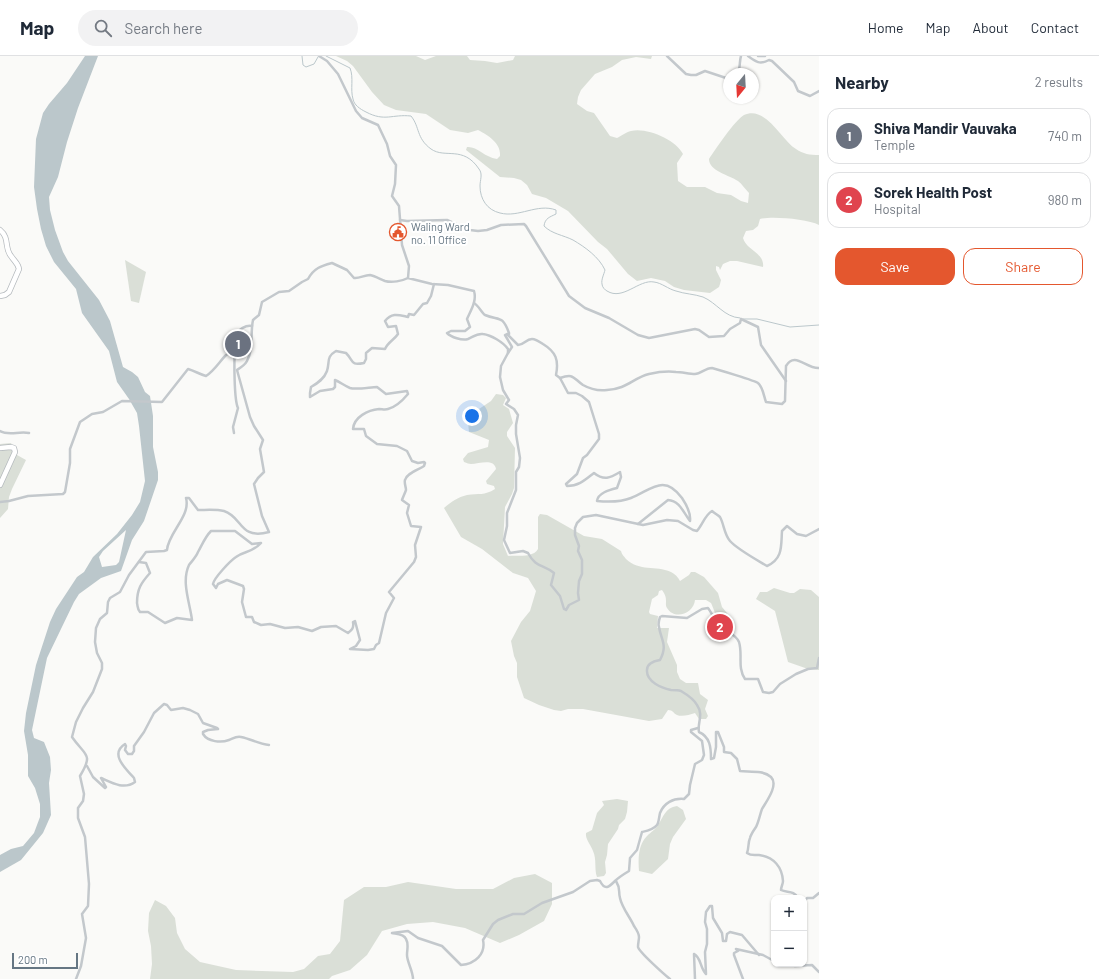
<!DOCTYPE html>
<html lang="en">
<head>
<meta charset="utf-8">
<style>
  body { margin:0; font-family:Barlow,sans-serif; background:#f2f2f3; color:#1f2937 }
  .controls { position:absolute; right:12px; bottom:12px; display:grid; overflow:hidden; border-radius:8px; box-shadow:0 1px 3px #0004 }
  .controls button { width:36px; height:36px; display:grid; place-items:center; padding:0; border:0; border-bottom:1px solid #e0e1e3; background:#fff; color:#1f2937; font:20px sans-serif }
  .compass { position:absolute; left:723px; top:12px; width:36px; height:36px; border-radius:50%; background:#fff; box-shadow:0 1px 3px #0004; rotate:198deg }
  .scale { position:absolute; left:12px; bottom:10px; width:66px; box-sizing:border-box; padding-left:4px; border:2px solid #657683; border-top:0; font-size:11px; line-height:14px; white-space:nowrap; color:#657683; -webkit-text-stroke:3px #fff; paint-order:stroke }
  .you { position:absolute; left:472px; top:360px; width:14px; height:14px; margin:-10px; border:3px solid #fff; border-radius:50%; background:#1a73e8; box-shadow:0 0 0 6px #1a73e833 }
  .badge { display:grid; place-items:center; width:26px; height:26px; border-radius:50%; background:#e4572e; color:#fff; font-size:13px; font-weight:700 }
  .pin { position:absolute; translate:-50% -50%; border:2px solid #fff; box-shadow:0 1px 4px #0006 }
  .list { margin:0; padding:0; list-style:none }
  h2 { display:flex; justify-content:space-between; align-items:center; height:52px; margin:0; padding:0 16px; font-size:17px }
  h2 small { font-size:13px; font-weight:400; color:#747a83 }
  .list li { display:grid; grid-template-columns:26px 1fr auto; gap:12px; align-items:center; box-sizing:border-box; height:56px; margin:0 8px 8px; padding:0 8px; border:1px solid #e0e1e3; border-radius:12px }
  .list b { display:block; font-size:15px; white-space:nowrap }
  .list p { margin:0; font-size:13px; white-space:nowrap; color:#747a83 }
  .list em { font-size:13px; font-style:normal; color:#747a83 }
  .actions { display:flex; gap:8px; padding:12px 16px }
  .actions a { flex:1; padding:9px 0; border:1px solid #e4572e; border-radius:12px; text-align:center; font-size:14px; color:#e4572e }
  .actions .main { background:#e4572e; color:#fff }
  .icon { flex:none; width:22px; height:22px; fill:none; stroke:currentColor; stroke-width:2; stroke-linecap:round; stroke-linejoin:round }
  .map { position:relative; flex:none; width:819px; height:923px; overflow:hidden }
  header { display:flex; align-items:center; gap:24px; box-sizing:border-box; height:56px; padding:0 20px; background:#fff; border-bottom:1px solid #e0e1e3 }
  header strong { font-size:19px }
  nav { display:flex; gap:22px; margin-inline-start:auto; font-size:14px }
  .search { width:280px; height:36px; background:#f2f2f3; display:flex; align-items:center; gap:10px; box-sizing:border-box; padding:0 14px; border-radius:22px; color:#747a83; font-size:15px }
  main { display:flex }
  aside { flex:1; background:#fff }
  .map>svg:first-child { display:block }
  .green { fill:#dadfd7 }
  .water { fill:#bbc7cb; fill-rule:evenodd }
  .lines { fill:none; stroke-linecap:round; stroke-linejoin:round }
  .stream { stroke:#bbc7cb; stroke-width:1 }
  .trunk-casing { stroke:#b4b9bd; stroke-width:6 }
  .minor { stroke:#c3c8cc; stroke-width:2.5 }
  .trunk { stroke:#fff; stroke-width:4.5 }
  .labels { text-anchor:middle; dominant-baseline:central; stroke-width:4; stroke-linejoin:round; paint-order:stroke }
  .poi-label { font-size:11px; fill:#657683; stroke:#fff; text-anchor:start }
</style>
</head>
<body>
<header>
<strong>Map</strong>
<div class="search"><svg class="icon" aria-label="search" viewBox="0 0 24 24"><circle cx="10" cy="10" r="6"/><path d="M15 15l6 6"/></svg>Search here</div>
<nav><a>Home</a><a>Map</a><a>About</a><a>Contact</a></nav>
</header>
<main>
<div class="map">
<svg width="819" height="923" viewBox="0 0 819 923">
  <rect width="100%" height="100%" fill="#fafaf8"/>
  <!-- green -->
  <g class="green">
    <path d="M336,0H416L425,4L436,0H467L470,4L485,5L497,7L513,4L515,0H652L651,3L636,1L622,4L612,11L595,18L581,34L578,41L577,48L587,55L594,57L610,80L617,82C621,80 626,76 631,75C647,71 676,84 683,98L677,107L678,125L687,131H705L717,137L731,139L741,145L748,147L749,137C745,133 742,128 738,125C729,119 709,115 709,103C715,94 735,64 744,59C766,49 781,84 796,93C803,98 810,99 819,99V169C807,163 772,160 760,163L758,170L753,174L746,175L743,182C746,194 765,197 763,211L737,205H730L723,208L720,214L719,211L716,210V214L721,224L720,228L719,231L710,237L684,234L674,231L665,225L651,222L637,225L628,218L607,193L598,186L568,155L546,142L532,138L527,129L521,124L514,122L500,121L466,94L467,91C477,90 484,101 497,103L500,100C501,87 489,80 478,74L468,77L450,74L426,58L396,54L384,49L372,36L353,10L347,5Z"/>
    <polygon points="125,204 146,216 139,247 131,245"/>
    <path d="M496,338L503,339L506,342L503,349L509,353L513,367L507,376V380L515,392L514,432L512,438L505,451L503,488L508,500C518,499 533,502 538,493V461L540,458L547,459L584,480L602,483L621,495C622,499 624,500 626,503C640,516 655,509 671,516C675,518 678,521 680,525L689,519L691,516H695L704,521L718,537L722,551L727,557L729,569C717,569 715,555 711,547L706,544H695C694,557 675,565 667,552C664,548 669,543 662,534L659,535L658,539L652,543L649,556L650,558L658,560L657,572H669L667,586L677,609V616L680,623L686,627H698L700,638L708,644L705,653L708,660L706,663H699L695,657C689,659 682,661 677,659C673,657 673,654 668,654L662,663L649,665L583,653H568L561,655L554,654L539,649L524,642L517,621V607L514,600L511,585L521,566L530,555L536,535L528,522L513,517L482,493L461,481L444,452C451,446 458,441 467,439C479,437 484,440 495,433L494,430L487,428L486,425L496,413C494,402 479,408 471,408C469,408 467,407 464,406L463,403L468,397L488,391L489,384L469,376L468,366L470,359L491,345Z"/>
    <polygon points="11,387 17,399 26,404 12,433 9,441 8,453 0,462 0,388"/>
    <polygon points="774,532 790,537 794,537 800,533 811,534 819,541 819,614 808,613 788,606 775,555 756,543 760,536 767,536"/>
    <path d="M617,743L628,745L627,756L625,763L619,769L618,773L608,788L607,799L605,806L606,817L604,820L597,821C594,813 597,804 593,795C591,789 585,783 586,777L592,774L597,757L604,749L602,745Z"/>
    <path d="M677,750L683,754L686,763L673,781L670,788L668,803L652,818L639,815C638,803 638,789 647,780C651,776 656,773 658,769C664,760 665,752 677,750Z"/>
    <polygon points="535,818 552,827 552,848 544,865 519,879 500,887 465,872 433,866 407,868 382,875 367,899 350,914 332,920 329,923 150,923 152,908 151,890 148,875 149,857 155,844 166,850 175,862 177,877 185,893 200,906 236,914 293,916 304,913 318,900 330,898 340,885 344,844 364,831 386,831 408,826 456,833 493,833 514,822"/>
  </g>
  <!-- water -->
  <path class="water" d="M85,0H98L78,52L67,86L58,121L49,141L50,154L55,174L63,196L68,205L99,244L110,265L123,311L132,316L138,321L145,336L150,340L153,360V391L158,416V424L144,465L132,484L121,515L101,522L79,538L74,546L47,602L32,674L34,682L44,686L50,701L51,714L49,727L51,759L43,777L21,804L0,816V799L11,793L23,790L34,777L40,761V748L35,732L28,720V699L24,675L26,657L36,609L50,566L56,553L77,521L84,516L93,501L117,478L132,459L140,446L145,425L139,370L137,357L129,343L117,326L109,295L82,257L76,233L54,206L46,190L41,173L37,153L34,131L36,83L43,57L49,48L67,27ZM126,474L119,506L116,509L102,511L99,501L103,495Z"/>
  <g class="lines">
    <!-- stream -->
    <g class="stream">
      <polyline points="302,0 303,9 306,11 314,8 318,1"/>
      <path d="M326,0L350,12C354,22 350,33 353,43C354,49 360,53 366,56C385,66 392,58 411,60C420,71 416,82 431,93C445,103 463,89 479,113C483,118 480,124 480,130C480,143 487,154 500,157C519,162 537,147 556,154V158C550,161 545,162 544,170C552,178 563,179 573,184C585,191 599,201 605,214C604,218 601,224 602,228C602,231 605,234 607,235C623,245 639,223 654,226C662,227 668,233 676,235C685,238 694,238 703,241C717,247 724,261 740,262"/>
      <polyline points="743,263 757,263 790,271 819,269"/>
    </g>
    <!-- trunk casing -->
    <g class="trunk-casing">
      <g id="trunk">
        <path d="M0,174C10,182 4,192 11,200C14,205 18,207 19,213L9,236L5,239L0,240"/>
        <polyline points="0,392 11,391 14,392 15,396 0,429"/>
      </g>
    </g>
    <!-- minor -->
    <g class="minor">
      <path d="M319,0L327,5L338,18L356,55L362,62L378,69L387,88L390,100L396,109L395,128L392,140L399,150L402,189L409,210L408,222L432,228L448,229L474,235C477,245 471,254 467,263L470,271L465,275H451L447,277C451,281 462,285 468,283C473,281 477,277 483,278C491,279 503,286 508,293V297L501,310L500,321L503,334L509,344L506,348L514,353L518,359L516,369V378L520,402L519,411L516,416V434L507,457V470L504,484L510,497L523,495L528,497C536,512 543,508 554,517L551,529L560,540L564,553L566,554L569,549L579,544L578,537L579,525L582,518V504L578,495L579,490L575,479V472L577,467L583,461L596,459L643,469L667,464L678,465L693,474L697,475C703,468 705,459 712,455C714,457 718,459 720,461C724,468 724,478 730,485C737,493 757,504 767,510C783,503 781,490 782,475L787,470L797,478L806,480L819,473"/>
      <polyline points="667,0 686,18 691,19 696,19 705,15 729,23"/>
      <path d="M748,0C756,6 760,9 769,4L772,5L794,26L798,35L810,40L819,35"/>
      <polyline points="758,0 765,0"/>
      <path d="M737,18C741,12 739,6 741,0"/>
      <polyline points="400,164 407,165 447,164 458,169 461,169 470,174 478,175 487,174 501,169 524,168 526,170 569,240 585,252 609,262 638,279 649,282 695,273 699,274 709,281 724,280 730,273 740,267 741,263 758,271 761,289 786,325"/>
      <path d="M474,247C478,249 482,257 485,259C499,265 502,258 509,277L505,279L512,291L508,297"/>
      <path d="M509,278L508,279L518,289C524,289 526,283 532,283C535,283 540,286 543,288C556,296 559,304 556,319L560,322C574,317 573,322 583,329C590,333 599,335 607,334C627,333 633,322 649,318C658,316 668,315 676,316C682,316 689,318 695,318C701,318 705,312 712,312C716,313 756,325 758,327C763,331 764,341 766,346L782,348L785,345L786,310C795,295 806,313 819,312"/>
      <path d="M560,322L568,337H576L582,340L589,346L599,378V383L587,399L583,402L577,418L566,428L567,430C579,430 585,424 594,417C604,425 610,422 620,416L621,421L617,432C609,434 598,437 597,445C607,446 621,446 631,442C651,434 664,417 682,442C686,448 691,457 690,465C683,456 680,445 668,444L638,468"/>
      <path d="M0,375C8,380 19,375 29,377"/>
      <path d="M234,377L233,371L238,352C234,344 234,304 235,293"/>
      <path d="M0,446L9,445L28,440L63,438L65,436L70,407V393L80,366L92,358L103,356L122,345L162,346L188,313C195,315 199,318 206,320C215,314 219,306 226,299C229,297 232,297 234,294C238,290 235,284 237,279C238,273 246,269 252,270"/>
      <path d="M139,506L146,507L150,517C141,527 137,533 137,547C138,551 137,552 140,556H148L165,567L177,562L192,564C190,547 181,526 189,509C192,505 196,501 198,496C202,489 205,481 211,475H235L252,488L261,487C252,497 244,495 236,501C230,505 214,522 213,528L216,532L218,528L227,524L243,530L244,533L242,546L246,561H252L254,566L261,569L270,568L285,572L298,571L312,575L321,571L336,570L348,577C352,574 354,572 353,566L355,565L360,584L356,590L350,593L368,594L374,593L376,589L379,587L386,557L394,542L389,536L414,506L416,501L415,489L421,471L411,470L407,457L409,449L402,444C403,441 405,437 406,434C406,431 404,427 405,424C407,417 418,414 424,410L425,407L424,406L418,407L412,405L407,395L397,390L377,388L366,380L364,373H353C354,361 368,354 379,353C382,353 385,354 388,353C396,351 403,344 408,338L407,335L386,338L377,331C371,331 356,334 350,332C345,330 340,326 335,324V331L333,333L320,335L310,341V337L311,331C318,327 324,323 327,315C330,305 326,301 336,295L346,297C354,305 350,310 364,307L366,303V297L372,292L385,293C388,286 394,284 398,278L396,270L388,271L385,265C392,256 399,259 408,261L409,258L414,259L423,248L427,247L431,240L434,228"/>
      <path d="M87,710L93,721L105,732L106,731L101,722C112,727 124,734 135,726L134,722C126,713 109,698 125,688L126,690L125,694L128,698H132L134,695V690L144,676L154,657L164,648L167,649L171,654L183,652L190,654L198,658L203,667L217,672L218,673L208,674L203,676V678C208,686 221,687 229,684C234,682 236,680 241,681C251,683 259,688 269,689"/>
      <path d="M616,825C621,833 618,835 620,842C622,852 630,861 634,870C636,873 639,877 639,881C639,884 638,887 638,891C639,896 665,919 670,923"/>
      <path d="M798,842C794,834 787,837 781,834C781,831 783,828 783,825C782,811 774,801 759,799C754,799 751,800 747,797C749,792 748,786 750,782C751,778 754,774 756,771C759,765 760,758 762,753C766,746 779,729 771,721C763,714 750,716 740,715L737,703L731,697L724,696V691L718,676H716V691L714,702L711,703C711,691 710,681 699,676C697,667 704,659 697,649C694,643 686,638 681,635C678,634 675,634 671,634C662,632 646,626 647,614C647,607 654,605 660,604C668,589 661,584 659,571C658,568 659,564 660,561L662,560L687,562L702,553L708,552C712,557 715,566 720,570C726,576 736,578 739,586C743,599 737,611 745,623H758L763,636L769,637L773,636L780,628L796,618L808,613L817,612L819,602"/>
      <polyline points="804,846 807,842 813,842 819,837"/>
      <polyline points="786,908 795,910 812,909 819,916"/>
      <path d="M76,923L81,910L86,882L82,858L88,850L89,828L85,781L78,762V752L83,745L84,738L80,720C94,697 85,700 72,681L76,666L83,652L93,636L102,613V607L97,597L95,586L96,572L100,563L107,557L108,546L110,542L120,536L129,519L146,496L164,495L167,494C168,477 191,460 186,442H189L198,454C206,454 216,453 224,455C243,461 239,484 269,476L262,460L254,428L258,422L264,416L260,393L263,384L254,370L250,361L237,314C240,312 245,309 247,305C254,292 250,278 253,264L259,259L262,246L279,236L289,235L302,226L308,223C314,212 321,210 332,207L347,214L354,222C359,223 364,219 370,219C375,220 380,223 385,225C392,227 402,225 408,222"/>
      <path d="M413,923C413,915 407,906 407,899C407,893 409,888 406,883C404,878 396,878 392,877L408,875L418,882L442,890L461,909C475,908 486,898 483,884L493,868L498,864L513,858H524L542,847L573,836L590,825L597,824L600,825C605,835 609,831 615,825C619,821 624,818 629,815L630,802L637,794L642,776C647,775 653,774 657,769C659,766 659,761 660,757C664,747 673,742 684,743L689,738L690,729L695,708L702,704L704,699L702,685L691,676V674L698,672"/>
      <path d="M695,923L694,898C701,901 700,912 706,918L705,896L707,888V873L705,866L706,856L710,850H712L713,862L722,877L723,885H726L727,878L730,876L742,879L759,899"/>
      <polyline points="743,923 734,899 734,897 738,895 736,893 763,899 774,905"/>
    </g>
    <!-- trunk -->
    <use href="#trunk" class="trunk"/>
  </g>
  <!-- icons -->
  <defs>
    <g id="civic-ring" transform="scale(0.9)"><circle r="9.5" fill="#fff" stroke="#e4572e" stroke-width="1.5"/><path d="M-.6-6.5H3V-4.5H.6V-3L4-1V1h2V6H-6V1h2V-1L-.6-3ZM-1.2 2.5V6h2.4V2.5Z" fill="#e4572e"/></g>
  </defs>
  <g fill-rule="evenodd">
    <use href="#civic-ring" x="398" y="176"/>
  </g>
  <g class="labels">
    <!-- poi labels -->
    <g class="poi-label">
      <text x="411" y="170">Waling Ward<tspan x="411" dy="13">no. 11 Office</tspan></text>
    </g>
  </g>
</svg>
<div class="controls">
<button>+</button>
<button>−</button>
</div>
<svg class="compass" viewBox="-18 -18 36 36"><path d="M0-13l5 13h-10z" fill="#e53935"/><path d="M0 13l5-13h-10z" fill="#747a83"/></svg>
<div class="scale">200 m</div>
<div class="you"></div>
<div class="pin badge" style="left:238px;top:288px;background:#6b7280">1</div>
<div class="pin badge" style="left:720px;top:571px;background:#e0444e">2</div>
</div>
<aside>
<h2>Nearby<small>2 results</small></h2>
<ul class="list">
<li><span class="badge" style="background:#6b7280">1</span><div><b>Shiva Mandir Vauvaka</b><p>Temple</p></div><em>740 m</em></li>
<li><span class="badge" style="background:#e0444e">2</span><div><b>Sorek Health Post</b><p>Hospital</p></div><em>980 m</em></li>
</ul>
<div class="actions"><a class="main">Save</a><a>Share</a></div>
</aside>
</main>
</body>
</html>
